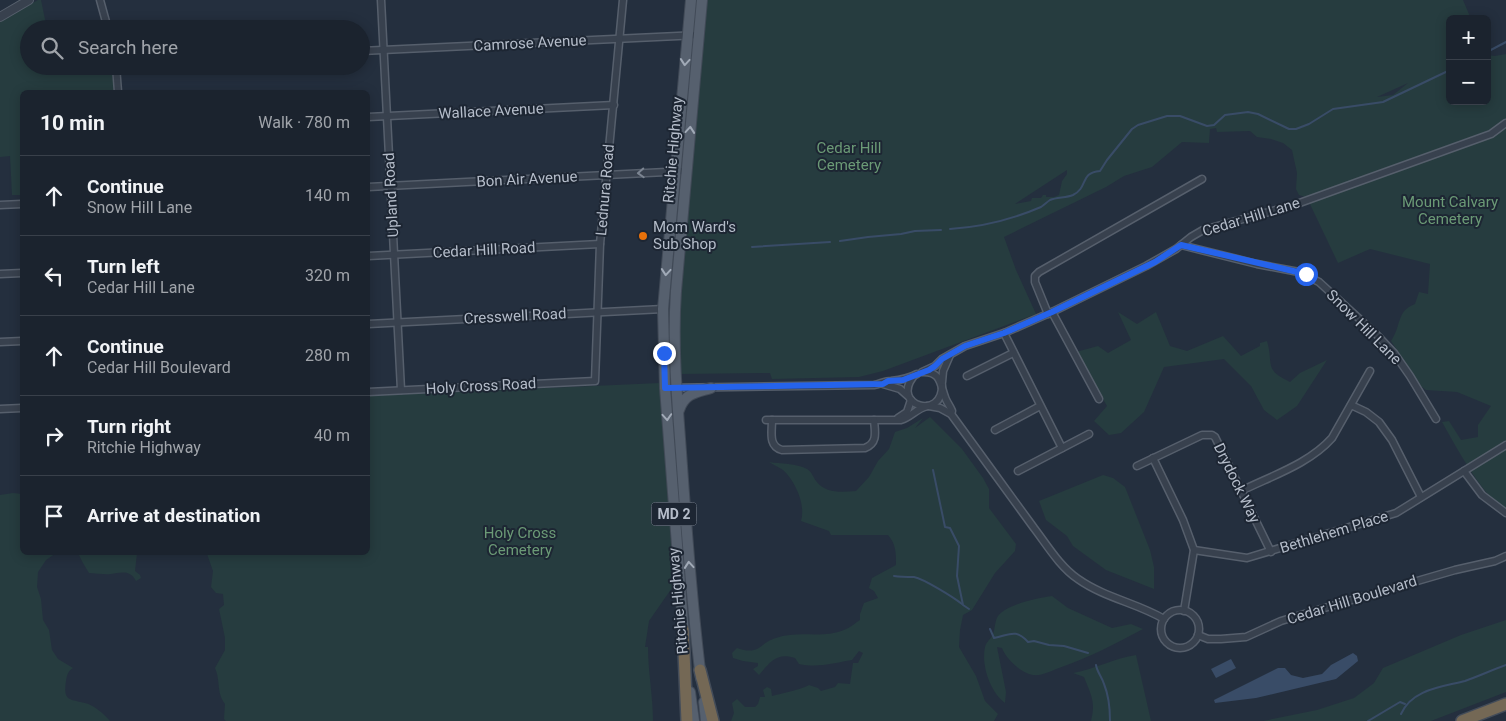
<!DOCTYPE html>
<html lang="en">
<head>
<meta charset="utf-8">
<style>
  body { margin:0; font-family:Roboto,sans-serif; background:#242b36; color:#f1f3f6 }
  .controls { position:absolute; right:15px; top:15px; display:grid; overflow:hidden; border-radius:8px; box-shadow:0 2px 12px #0003 }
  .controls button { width:45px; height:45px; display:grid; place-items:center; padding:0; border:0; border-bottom:1px solid #39404a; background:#1b232e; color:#f1f3f6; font:25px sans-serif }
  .stop { position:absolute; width:15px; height:15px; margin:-11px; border:4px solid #2563eb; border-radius:50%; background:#fff }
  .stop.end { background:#2563eb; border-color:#fff; box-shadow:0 1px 5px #0008 }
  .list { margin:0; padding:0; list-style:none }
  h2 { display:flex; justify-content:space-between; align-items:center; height:65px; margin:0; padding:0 20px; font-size:21px }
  h2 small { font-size:16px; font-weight:400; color:#a0a4aa }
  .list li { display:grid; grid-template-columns:32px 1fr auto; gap:15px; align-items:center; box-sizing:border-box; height:80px; padding:0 20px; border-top:1px solid #39404a }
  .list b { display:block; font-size:19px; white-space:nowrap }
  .list p { margin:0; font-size:16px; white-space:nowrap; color:#a0a4aa }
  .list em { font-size:16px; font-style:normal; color:#a0a4aa }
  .icon { flex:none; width:28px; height:28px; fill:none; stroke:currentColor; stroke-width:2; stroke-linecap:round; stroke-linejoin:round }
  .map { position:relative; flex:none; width:1506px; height:721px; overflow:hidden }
  .search { position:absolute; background:#1b232e; box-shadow:0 2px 12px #0003; left:20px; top:20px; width:350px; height:55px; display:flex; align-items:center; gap:12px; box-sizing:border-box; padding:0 18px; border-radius:28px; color:#a0a4aa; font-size:19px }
  .panel { position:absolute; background:#1b232e; box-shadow:0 2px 12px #0003; left:20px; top:90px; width:350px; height:465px; border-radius:8px }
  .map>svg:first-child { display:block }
  .green { fill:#263c3f; fill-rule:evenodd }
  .water { fill:#394c67 }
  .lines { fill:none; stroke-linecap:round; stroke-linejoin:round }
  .stream { stroke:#394c67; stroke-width:2 }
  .minor-casing { stroke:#565f6c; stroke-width:9 }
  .tertiary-casing { stroke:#565f6c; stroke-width:10 }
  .primary-casing { stroke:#414a57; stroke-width:12 }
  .motorway-casing { stroke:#434c59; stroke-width:14 }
  .minor { stroke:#38414e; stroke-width:6 }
  .tertiary { stroke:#38414e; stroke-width:8 }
  .primary { stroke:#56606e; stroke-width:10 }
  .motorway { stroke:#746855; stroke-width:11 }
  .oneway { stroke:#a1aab7 }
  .oneway2 { stroke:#7c8592 }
  .route { stroke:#2563eb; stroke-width:6 }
  .food-dot { fill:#e8710a; stroke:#1d2633; stroke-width:2 }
  .labels { text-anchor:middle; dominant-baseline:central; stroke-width:4; stroke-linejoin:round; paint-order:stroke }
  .shield { fill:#1d2633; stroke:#878f9c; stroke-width:1 }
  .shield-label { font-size:14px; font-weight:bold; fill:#b4bcc9 }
  .street-label { font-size:15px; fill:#b4bcc9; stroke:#1d2633 }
  .park-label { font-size:15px; fill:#6b9a76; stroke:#1d2633 }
  .poi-label { font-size:15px; fill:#b4bcc9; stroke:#1d2633; text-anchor:start }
</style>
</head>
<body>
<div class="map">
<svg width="1506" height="721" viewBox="0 0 1506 721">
  <rect width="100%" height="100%" fill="#242f3e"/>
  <!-- green -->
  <g class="green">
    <polygon points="38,0 41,0 47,29 29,29 29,66 112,66 114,92 22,92 22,190 21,190 20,195 12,195 10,156 0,157 0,21"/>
    <path d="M707,0H1463L1471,19H1450V101H1487V55L1495,56L1506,54V120L1496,127L1482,133L1305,197L1299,195L1296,189L1297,173L1292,150L1283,143L1271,139L1257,137L1250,131L1217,132L1216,128L1210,129L1209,143L1182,142L1152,167L1124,176L1106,187L1004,237L1016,270L1036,314L883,371L859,377L772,379L770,373L679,374L678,309ZM1408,83L1393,95L1377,97ZM1067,170V174L1062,181L1059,195L1054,197H1046V195H1043L1041,198H1032L1031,201L1015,204Z"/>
    <path d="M1506,125V513C1478,488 1460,454 1442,422L1449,421L1461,440L1478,437V425L1491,406L1457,392L1426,390L1422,387L1391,341C1402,325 1396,311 1415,304L1419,292L1428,294L1430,264L1370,249L1338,263L1309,202Z"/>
    <path d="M1118,312L1137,324L1156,312L1170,346L1187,351L1223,336L1241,356L1260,346V343L1267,341C1274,365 1263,369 1290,382L1300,373L1327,360L1297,406L1277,420L1264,410L1251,386L1224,359L1164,367L1144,412L1121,433L1109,435L1094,421L1107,406L1076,352L1098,346L1108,353L1131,340Z"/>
    <path d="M660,383L674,585L649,621L645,647H648C648,672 653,696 653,721H226L224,719L225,704C216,692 221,682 215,668L225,650V638L219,609L224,605L223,594L216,593L211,587L213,571L207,554L208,552H368V396Z"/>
    <path d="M930,417L962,449L983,478L989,489V508L1016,544L1015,551L995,573L972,610L963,615L960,630L959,647L976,676L985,701L998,714L994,721H731L734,713L732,703L737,699L745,707H755L758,704L760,697H765L763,690L767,687L771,689L772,696C777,695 806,688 809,685L818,688L821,691L835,687L838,683L850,684L853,663H858L863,653L859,651L852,660C834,663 818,668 799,664L795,658C777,652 770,662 759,675L753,669L758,666V663L743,661L733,658L732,653L737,648C760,656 759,643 776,638C798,630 823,639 844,630C850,628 855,623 860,620V614L864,603L878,598L874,591L869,588L872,578L896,565C896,553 896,544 888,535H831L829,531L801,521C806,504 795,481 783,470C779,467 773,465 769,462C781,464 796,463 807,469C812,472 813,477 816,481C826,494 842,492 856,491L869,477L878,461L889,449L895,432L907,428L923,418L915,428Z"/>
    <polygon points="1103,475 1113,478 1125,487 1150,550 1154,567 1154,589 1106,570 1073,546 1067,536 1046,520 1039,501"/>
    <path d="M13,493L22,494V552L56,553L46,560L38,572L37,587L41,599L43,620L49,630L52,650L58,659L73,668C68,671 67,675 66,681C63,701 69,699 85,703C94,705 104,714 110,721H0V495Z"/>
    <path d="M78,553H137L135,571L140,575L141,578L136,581C130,569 120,573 111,574C104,575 96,573 89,573L83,563Z"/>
    <path d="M1052,596L1068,608L1112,628L1131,624L1143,629C1115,644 1088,658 1059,668C1051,671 1042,676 1033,675C1021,673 1006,659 1002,648L997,647L1006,692L1005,703C990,692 981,665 985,647C986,642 991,639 993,634C995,629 995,620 998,616C1007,604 1038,598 1052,596Z"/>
    <polygon points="1506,620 1506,692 1431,721 1263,721 1317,710 1354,698 1374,683 1383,668 1461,635"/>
    <path d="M1136,655L1151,721H1091C1096,702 1091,695 1084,677L1073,673C1095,669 1115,658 1136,655Z"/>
  </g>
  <!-- water -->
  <g class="water">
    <polygon points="1353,653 1357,656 1358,661 1336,679 1256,698 1215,703 1214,700 1278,668 1285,668 1291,675 1303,678 1322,674 1331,665"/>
    <polygon points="1231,659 1236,668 1216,678 1211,669"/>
  </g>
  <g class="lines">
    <!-- stream -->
    <g class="stream">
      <polyline points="1487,52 1506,42"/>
      <path d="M950,229C980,227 1013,219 1041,207C1044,205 1047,202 1050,200C1057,197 1066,198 1073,195C1089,187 1079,173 1100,171L1107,160L1132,129L1138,125L1167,116H1180L1207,126L1214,125L1225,115L1248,112L1258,114L1289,129H1296L1309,124L1333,109L1383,102L1450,70"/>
      <polyline points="840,241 868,237 901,234 915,231 941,230"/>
      <polyline points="752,247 830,242"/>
      <polyline points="933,470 945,527 950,528 959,546 957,576 963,605 969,609"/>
      <path d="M894,576C901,577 907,577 914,577C924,579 953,597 962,604"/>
      <path d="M990,629L994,638C1010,635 1015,628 1028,642L1034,641L1049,645L1064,646L1088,653"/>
      <path d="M1096,665C1097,672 1102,677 1104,684C1109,696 1110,708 1110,721"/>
      <path d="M1401,714C1412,689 1442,687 1465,681C1479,676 1492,670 1506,665"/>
      <polyline points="1368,721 1400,702 1405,704"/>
    </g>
    <!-- minor casing -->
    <g class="minor-casing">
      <g id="minor">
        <polyline points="100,0 108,29"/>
        <polyline points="381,0 401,390"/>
        <polyline points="361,51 699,35"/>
        <polyline points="116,66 118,92"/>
        <polyline points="368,117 614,105"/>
        <polyline points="368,187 686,171"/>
        <polyline points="0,205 22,204"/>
        <polyline points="1181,245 1257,264 1299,272 1319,282 1376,334 1394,353 1410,376 1436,419"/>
        <polyline points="368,256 600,244"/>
        <polyline points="0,274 22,273"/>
        <polyline points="1052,312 1099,399"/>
        <polyline points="1048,314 1035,282 1035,276 1039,272 1202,179"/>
        <polyline points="368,324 663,309"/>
        <polyline points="1004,333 1062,448"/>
        <polyline points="0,342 22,341"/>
        <polyline points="922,372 935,366 942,359 965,346 1004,333 1052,312 1146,266 1176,249 1191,237 1203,230 1294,205 1491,134 1506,123"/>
        <path d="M924,372C941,372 940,384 945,397C946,401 950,406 952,411L951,414"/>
        <polyline points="967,376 1013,353"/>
        <path d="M913,377C891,406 943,421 942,385"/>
        <polyline points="942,382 943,371 950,355"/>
        <polyline points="883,384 900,389 908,396"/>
        <path d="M665,388L874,385C880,384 885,381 891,381C901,380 908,379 917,374"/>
        <polyline points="368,392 595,381 600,244 623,0"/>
        <polyline points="1351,405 1366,412 1379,422 1392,440 1421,497"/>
        <path d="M929,406L940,408L951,414C979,452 1006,490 1034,528C1047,545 1060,567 1078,579C1105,598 1137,603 1164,619"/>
        <polyline points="0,409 22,408"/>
        <polyline points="898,418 907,412 911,400"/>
        <path d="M766,420H901C911,417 916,409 927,406"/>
        <path d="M772,420C772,432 768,446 782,450L865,448C878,443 875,432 874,420"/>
        <polyline points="995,430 1040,406"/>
        <polyline points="1153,458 1183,520 1194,550 1184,611"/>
        <polyline points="1137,466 1202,435 1212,435 1215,437 1271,552"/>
        <polyline points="1018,471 1089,434"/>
        <polyline points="1464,471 1482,495 1506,513"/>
        <path d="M1241,491C1271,476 1309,464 1332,438L1370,371"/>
        <polyline points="1194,550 1247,558 1396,513 1506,445"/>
        <circle cx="1180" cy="629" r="19"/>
        <polyline points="1198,635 1208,639 1221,639 1246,637 1281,621 1321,609 1455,570 1495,561 1506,556"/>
      </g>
    </g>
    <!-- tertiary casing -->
    <g class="tertiary-casing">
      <polyline id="tertiary" points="0,17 29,0"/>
    </g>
    <!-- primary casing -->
    <g class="primary-casing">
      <g id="primary">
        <path d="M679,410C685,393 695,393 711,388"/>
        <polyline points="684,636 665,388 663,309 691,0"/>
        <path d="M701,678C692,607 687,537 682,466C678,408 672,349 676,291L702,0"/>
        <polyline points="690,692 694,721"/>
        <polyline points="704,702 706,721"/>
      </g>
    </g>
    <!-- motorway casing -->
    <g class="motorway-casing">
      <g id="motorway">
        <polyline points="683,629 687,721"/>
        <polyline points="700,670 713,721"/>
        <polyline points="1462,721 1506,704"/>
      </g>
    </g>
    <!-- minor -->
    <use href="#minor" class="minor"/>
    <!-- tertiary -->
    <use href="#tertiary" class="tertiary"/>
    <!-- primary -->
    <use href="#primary" class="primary"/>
    <!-- motorway -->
    <use href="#motorway" class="motorway"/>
  </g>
  <!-- one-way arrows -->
  <defs><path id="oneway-chevron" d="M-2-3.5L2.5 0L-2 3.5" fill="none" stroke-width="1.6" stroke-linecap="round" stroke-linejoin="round" transform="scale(1.25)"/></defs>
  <g class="oneway">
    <use href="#oneway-chevron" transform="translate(685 62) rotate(95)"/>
    <use href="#oneway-chevron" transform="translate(690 130) rotate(-85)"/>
    <use href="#oneway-chevron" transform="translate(666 272) rotate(95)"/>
    <use href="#oneway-chevron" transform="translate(667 417) rotate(86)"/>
    <use href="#oneway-chevron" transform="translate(689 565) rotate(-95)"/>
  </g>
  <use class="oneway2" href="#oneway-chevron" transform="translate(641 173) rotate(177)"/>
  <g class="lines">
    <!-- route -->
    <polyline class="route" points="664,353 665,388 883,384 888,381 903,380 929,370 935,366 942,359 965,346 1004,333 1052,312 1155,262 1181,245 1306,274"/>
  </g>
  <!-- markers -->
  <circle class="food-dot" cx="643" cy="236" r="5"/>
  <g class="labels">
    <!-- shield labels -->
    <rect class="shield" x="651.5" y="502.5" width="45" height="23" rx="4"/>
    <g class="shield-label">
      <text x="674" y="514">MD 2</text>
    </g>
    <!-- street labels -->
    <g class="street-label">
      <text transform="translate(530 43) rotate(-3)">Camrose Avenue</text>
      <text transform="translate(491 111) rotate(-3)">Wallace Avenue</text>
      <text transform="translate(673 150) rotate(-85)">Ritchie Highway</text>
      <text transform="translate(527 179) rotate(-3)">Bon Air Avenue</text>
      <text transform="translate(605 190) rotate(-85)">Lednura Road</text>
      <text transform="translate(391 195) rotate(-93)">Upland Road</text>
      <text transform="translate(1251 217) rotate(-17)">Cedar Hill Lane</text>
      <text transform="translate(484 250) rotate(-3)">Cedar Hill Road</text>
      <text transform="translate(515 316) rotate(-3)">Cresswell Road</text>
      <text transform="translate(1364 327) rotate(45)">Snow Hill Lane</text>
      <text transform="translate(481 386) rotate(-3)">Holy Cross Road</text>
      <text transform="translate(1237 483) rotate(64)">Drydock Way</text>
      <text transform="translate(1334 532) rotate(-17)">Bethlehem Place</text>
      <text transform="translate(1352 600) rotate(-17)">Cedar Hill Boulevard</text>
      <text transform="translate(678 601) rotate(-95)">Ritchie Highway</text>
    </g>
    <!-- park labels -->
    <g class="park-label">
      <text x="849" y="148">Cedar Hill<tspan x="849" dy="17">Cemetery</tspan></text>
      <text x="1450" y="202">Mount Calvary<tspan x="1450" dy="17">Cemetery</tspan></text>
      <text x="520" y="533">Holy Cross<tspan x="520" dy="17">Cemetery</tspan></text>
    </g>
    <!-- poi labels -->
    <g class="poi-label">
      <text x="653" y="227">Mom Ward's<tspan x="653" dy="17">Sub Shop</tspan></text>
    </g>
  </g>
</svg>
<div class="controls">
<button>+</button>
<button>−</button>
</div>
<div class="stop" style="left:1306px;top:274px"></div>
<div class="stop end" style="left:664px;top:353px"></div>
<div class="search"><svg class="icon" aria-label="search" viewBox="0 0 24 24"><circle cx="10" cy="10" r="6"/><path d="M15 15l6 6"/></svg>Search here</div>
<section class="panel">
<h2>10 min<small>Walk · 780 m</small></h2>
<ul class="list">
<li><svg class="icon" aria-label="ahead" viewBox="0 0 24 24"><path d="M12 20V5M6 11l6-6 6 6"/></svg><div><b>Continue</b><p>Snow Hill Lane</p></div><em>140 m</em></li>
<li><svg class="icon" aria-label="left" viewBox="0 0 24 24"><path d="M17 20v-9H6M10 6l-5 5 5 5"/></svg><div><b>Turn left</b><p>Cedar Hill Lane</p></div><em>320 m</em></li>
<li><svg class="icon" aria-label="ahead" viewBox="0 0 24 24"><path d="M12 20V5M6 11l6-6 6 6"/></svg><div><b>Continue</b><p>Cedar Hill Boulevard</p></div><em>280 m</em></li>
<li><svg class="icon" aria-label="right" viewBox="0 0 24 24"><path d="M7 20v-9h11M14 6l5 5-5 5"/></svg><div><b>Turn right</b><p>Ritchie Highway</p></div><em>40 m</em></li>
<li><svg class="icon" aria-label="arrive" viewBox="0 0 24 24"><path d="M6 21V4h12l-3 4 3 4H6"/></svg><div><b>Arrive at destination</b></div></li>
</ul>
</section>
</div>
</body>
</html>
